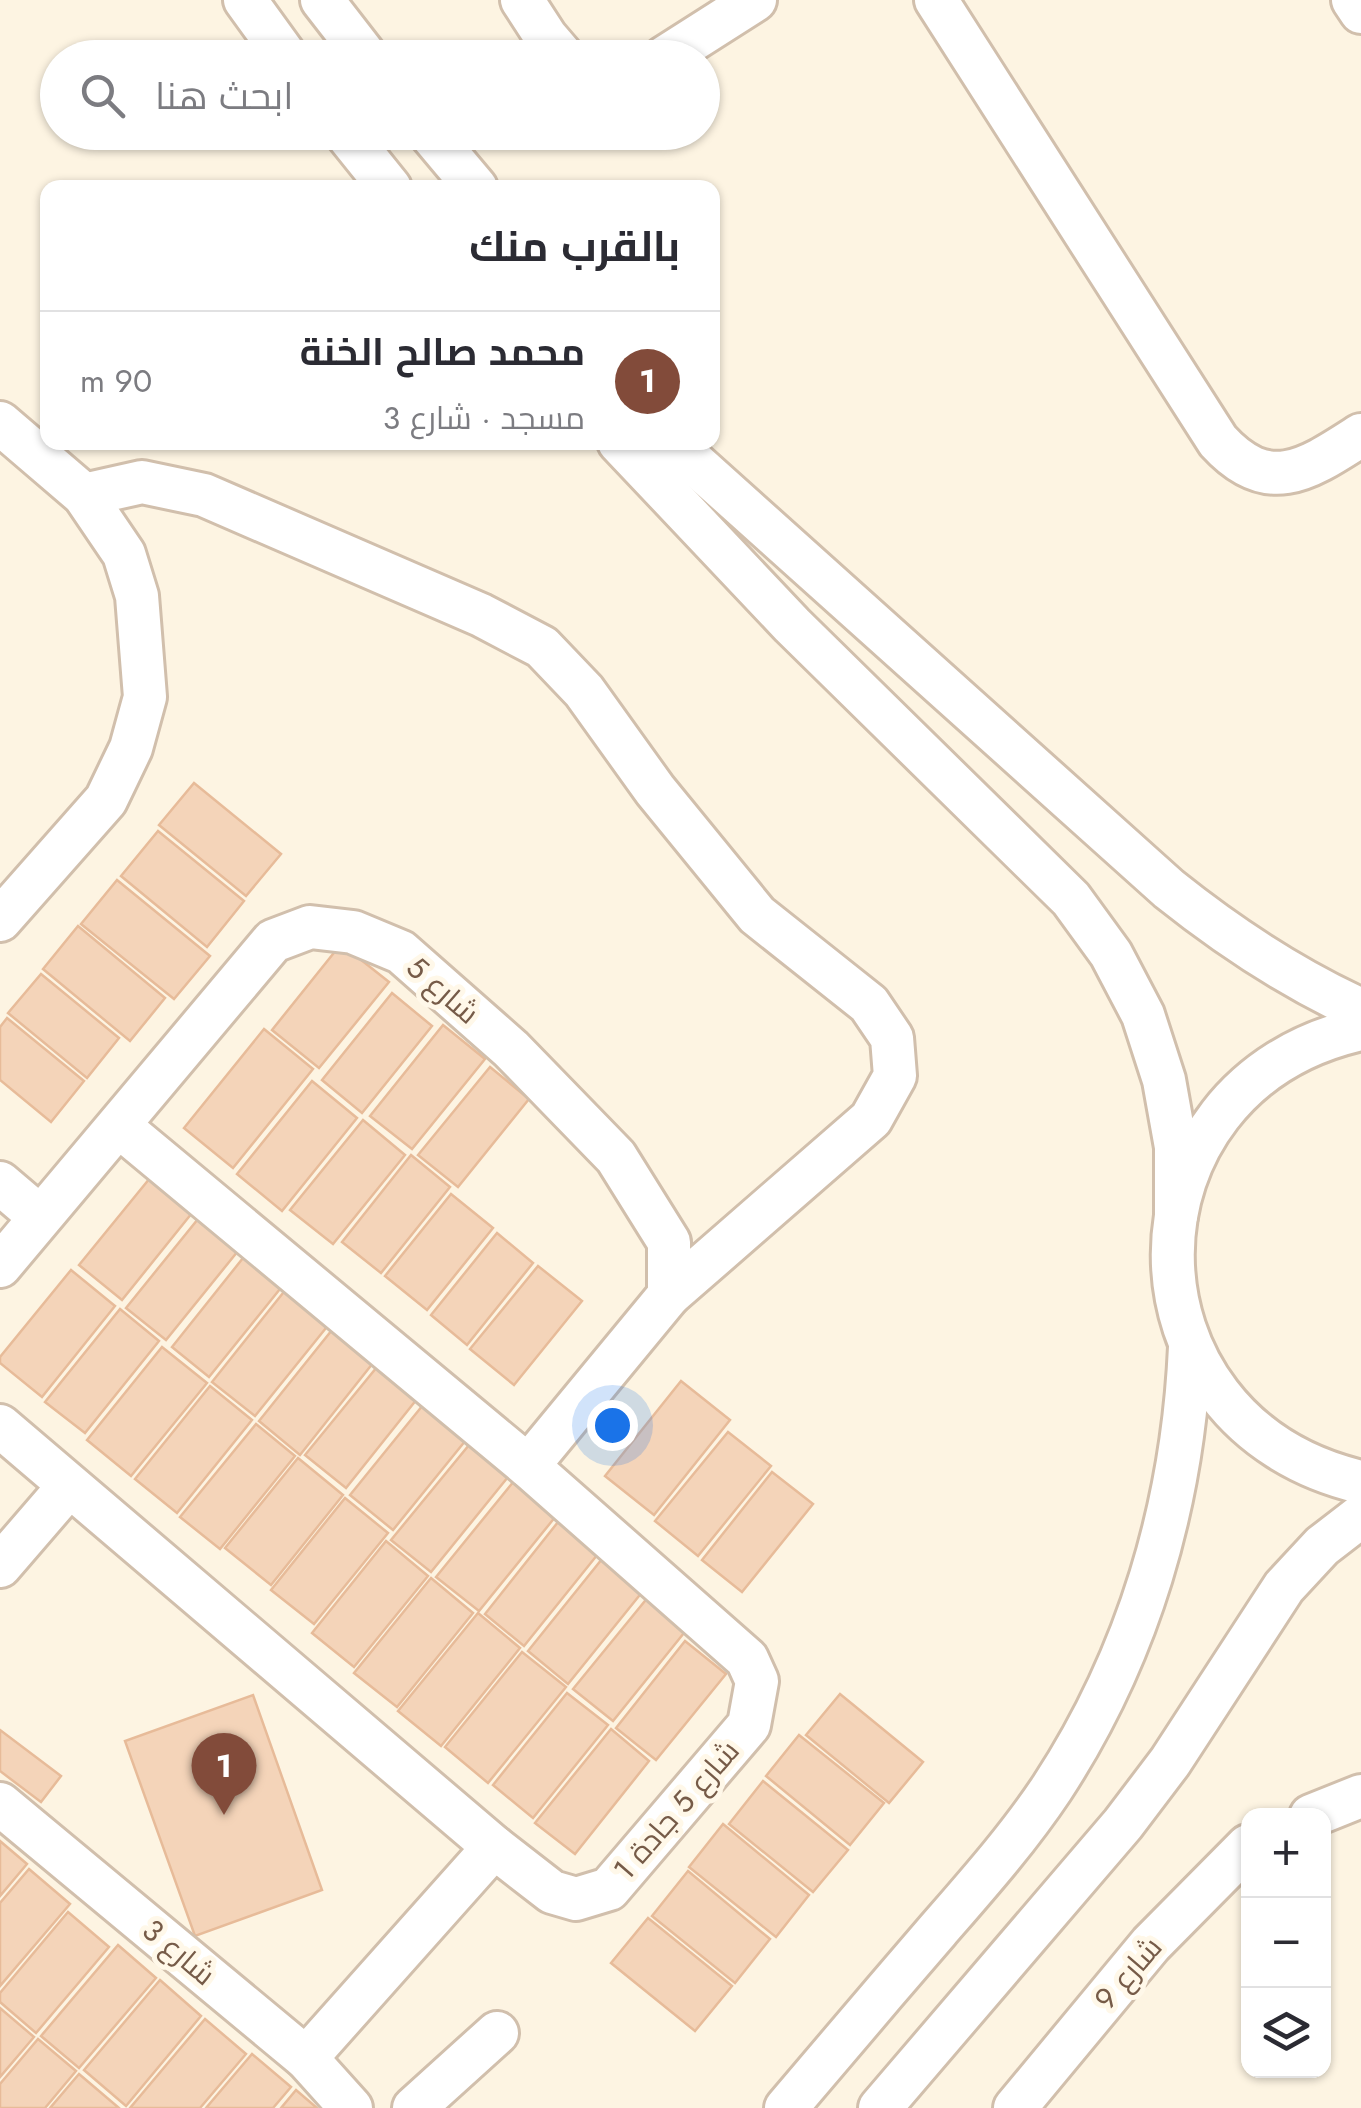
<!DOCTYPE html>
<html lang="ar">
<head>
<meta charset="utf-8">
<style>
  body { margin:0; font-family:Jost,Cairo,sans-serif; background:#f2f2f3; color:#2b2b33; direction:rtl }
  .controls { position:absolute; right:30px; bottom:30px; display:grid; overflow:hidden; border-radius:20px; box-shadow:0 2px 8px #0004 }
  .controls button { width:90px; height:90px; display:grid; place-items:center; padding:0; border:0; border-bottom:2px solid #e1e1e2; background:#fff; color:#2b2b33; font:50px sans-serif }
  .you { position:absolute; left:612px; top:1425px; width:35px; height:35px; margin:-25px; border:8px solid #fff; border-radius:50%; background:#1a73e8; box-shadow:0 0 0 15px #1a73e833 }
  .badge { display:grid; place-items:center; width:65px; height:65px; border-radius:50%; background:#824b3a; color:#fff; font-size:32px; font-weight:700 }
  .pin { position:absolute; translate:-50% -82px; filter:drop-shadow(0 2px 5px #0008) }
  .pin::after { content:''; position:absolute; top:52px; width:35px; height:30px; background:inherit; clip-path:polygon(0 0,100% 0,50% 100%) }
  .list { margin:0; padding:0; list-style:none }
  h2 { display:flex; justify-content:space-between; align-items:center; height:130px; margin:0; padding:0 40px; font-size:42px }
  h2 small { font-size:32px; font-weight:400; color:#7c7c81 }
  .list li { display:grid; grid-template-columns:65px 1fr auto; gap:30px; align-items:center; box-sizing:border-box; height:140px; padding:0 40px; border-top:2px solid #e1e1e2 }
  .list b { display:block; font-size:38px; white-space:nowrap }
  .list p { margin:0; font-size:32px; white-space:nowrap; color:#7c7c81 }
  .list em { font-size:32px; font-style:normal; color:#7c7c81 }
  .icon { flex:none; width:55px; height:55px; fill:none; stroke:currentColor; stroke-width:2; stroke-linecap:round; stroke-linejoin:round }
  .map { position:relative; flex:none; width:1361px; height:2108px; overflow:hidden; direction:ltr }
  .search { position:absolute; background:#fff; box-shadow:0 2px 8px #0004; left:40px; top:40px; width:680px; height:110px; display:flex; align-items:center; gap:25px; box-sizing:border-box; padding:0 35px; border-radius:55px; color:#7c7c81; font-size:38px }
  .panel { position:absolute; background:#fff; box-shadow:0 2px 8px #0004; left:40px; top:180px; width:680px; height:270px; border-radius:20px; direction:rtl }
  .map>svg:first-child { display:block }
  .building { fill:#f4d4b9; stroke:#e7bb99; stroke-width:2.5 }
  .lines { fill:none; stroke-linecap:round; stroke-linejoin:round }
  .minor-casing { stroke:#d1bfac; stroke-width:48 }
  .minor { stroke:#fff; stroke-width:42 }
  .labels { text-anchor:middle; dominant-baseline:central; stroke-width:10; stroke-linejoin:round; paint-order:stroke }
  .street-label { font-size:30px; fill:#765b48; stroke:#fff8e9 }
</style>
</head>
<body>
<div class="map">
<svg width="1361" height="2108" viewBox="0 0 1361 2108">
  <rect width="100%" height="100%" fill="#fdf4e2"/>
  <!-- building -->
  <g class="building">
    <polygon points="194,783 281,854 246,896 159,825"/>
    <polygon points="158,831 244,901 207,947 121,876"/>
    <polygon points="117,880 210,956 174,999 81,924"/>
    <polygon points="78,926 165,998 130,1041 43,969"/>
    <polygon points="341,944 389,982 319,1068 272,1030"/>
    <polygon points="41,974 119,1038 87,1078 8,1013"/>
    <polygon points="392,993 432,1026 362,1113 322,1080"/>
    <polygon points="7,1018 84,1081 51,1122 0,1080 0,1027"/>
    <polygon points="443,1025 485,1059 412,1149 370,1116"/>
    <polygon points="264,1029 313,1069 233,1168 184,1128"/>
    <polygon points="490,1067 529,1099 458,1187 418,1155"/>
    <polygon points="312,1081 357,1118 282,1211 237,1174"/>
    <polygon points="363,1120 405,1155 333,1244 290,1210"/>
    <polygon points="411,1155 450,1187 381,1273 342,1242"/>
    <polygon points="150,1178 192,1213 122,1300 79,1265"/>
    <polygon points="451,1194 493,1228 427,1310 385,1276"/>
    <polygon points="198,1219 238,1251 166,1340 126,1308"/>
    <polygon points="497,1233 533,1263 467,1345 431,1315"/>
    <polygon points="247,1253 284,1284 209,1377 172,1347"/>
    <polygon points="538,1266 582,1301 514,1385 470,1349"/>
    <polygon points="71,1270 115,1306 42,1397 0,1363 0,1357"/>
    <polygon points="287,1288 330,1323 255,1416 212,1382"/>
    <polygon points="120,1309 159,1341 85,1433 45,1402"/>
    <polygon points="332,1330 373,1363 300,1455 259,1421"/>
    <polygon points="162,1347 207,1383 131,1476 87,1440"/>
    <polygon points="377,1367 417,1399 346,1488 305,1455"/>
    <polygon points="681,1381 730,1420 654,1515 605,1476"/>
    <polygon points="210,1386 252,1420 177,1513 135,1479"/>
    <polygon points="423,1405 466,1440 393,1530 350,1495"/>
    <polygon points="256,1424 295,1456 220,1549 180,1517"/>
    <polygon points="728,1432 771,1466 698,1556 655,1521"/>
    <polygon points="469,1445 508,1477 431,1572 391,1540"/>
    <polygon points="298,1458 343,1495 271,1585 225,1548"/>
    <polygon points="772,1472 813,1504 742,1592 702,1560"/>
    <polygon points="514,1481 556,1516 479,1611 436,1577"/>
    <polygon points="345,1498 388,1533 314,1624 271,1590"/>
    <polygon points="562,1517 602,1549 524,1646 485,1614"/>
    <polygon points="386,1541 428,1576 354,1667 312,1633"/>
    <polygon points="602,1559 643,1591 568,1684 528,1651"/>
    <polygon points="431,1578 473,1613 397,1707 354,1673"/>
    <polygon points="649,1596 688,1628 613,1721 573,1689"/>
    <polygon points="478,1613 520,1648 441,1746 398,1711"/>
    <polygon points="685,1641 726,1674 656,1760 616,1728"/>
    <polygon points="522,1652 566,1687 488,1783 445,1747"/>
    <polygon points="567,1693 608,1725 533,1818 493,1785"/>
    <polygon points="840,1694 923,1762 889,1803 806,1735"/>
    <polygon points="253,1695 322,1890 195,1936 125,1741"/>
    <polygon points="611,1729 649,1761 575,1854 535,1823"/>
    <polygon points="0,1730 61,1776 41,1802 0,1771"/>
    <polygon points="799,1735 884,1803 850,1845 766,1776"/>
    <polygon points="763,1781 848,1850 813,1892 729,1824"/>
    <polygon points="723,1824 809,1895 776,1937 689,1867"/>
    <polygon points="0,1841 27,1864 0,1896"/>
    <polygon points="29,1869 70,1904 0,1986 0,1903"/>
    <polygon points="688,1871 770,1939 735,1983 652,1916"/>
    <polygon points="68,1912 109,1947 36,2033 0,2002 0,1993"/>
    <polygon points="648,1918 732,1986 695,2031 611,1963"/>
    <polygon points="118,1945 156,1978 79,2068 41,2036"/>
    <polygon points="160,1980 201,2016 126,2106 84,2070"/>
    <polygon points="0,2008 34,2037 0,2077"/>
    <polygon points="205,2019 246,2054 200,2108 130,2108"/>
    <polygon points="38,2039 76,2071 45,2108 0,2108 0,2084"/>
    <polygon points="252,2054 291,2087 273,2108 206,2108"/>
    <polygon points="79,2074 119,2108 50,2108"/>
    <polygon points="296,2090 317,2108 281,2108"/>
  </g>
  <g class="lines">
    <!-- minor casing -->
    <g class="minor-casing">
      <g id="minor">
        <polyline points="245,0 287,58"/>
        <polyline points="322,0 367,58"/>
        <polyline points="522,0 546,37 564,58"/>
        <path d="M936,0L1218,441C1269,497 1308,469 1361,435"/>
        <polyline points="1353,0 1361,12"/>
        <polyline points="664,58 755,0"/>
        <polyline points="345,132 390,188"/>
        <polyline points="429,132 476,188"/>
        <polyline points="0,423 84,495 124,554 137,596 145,697 131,748 106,800 0,920"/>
        <polyline points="619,442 792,625 1071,899 1111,954 1143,1015 1164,1080 1176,1147 1176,1216"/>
        <path d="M671,442L1169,889C1229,937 1291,978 1361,1010"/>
        <polyline points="84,495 142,482 204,495 481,615 542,647 584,691 655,790 757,915 869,1004 892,1038 895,1076 871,1119 669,1295"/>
        <path d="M1361,1029C1111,1085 1109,1423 1361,1482"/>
        <polyline points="0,1183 40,1217"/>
        <polyline points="0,1266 273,941 310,927 353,932 401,952 511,1049 616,1157 669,1242 669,1295 528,1466"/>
        <polyline points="0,1426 494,1847 552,1892 576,1899 609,1889 749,1725 757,1681 747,1659 528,1466 119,1126"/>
        <polyline points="0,1566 69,1486"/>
        <polyline points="0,1804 306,2058 351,2108"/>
        <polyline points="1311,1816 1361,1796"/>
        <polyline points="306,2058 494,1847"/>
        <polyline points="414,2108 497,2033"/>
        <path d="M786,2108C836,2049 887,1989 938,1930C978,1884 1018,1839 1052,1788C1139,1655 1183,1504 1190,1347"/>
        <polyline points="880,2108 1123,1824 1170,1762 1284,1587 1322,1546 1361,1516"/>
        <polyline points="1015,2108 1151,1944 1248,1846"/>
      </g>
    </g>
    <!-- minor -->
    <use href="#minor" class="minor"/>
  </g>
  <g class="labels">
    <!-- street labels -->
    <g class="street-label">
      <text transform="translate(443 990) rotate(41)">شارع 5</text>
      <text transform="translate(676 1810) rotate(-49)">شارع 5 جادة 1</text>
      <text transform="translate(179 1952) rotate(40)">شارع 3</text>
      <text transform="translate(1128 1973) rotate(-49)">شارع 9</text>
    </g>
  </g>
</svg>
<div class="controls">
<button>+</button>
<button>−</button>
<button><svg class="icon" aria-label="layers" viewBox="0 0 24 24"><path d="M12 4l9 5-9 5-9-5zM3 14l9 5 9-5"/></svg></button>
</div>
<div class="you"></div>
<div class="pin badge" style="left:224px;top:1815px">1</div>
<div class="search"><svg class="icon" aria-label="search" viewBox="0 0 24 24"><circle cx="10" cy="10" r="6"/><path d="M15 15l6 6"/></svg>ابحث هنا</div>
<section class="panel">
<h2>بالقرب منك<small></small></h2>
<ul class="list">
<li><span class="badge">1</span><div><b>محمد صالح الخنة</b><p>مسجد · شارع 3</p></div><em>90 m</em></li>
</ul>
</section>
</div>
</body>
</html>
